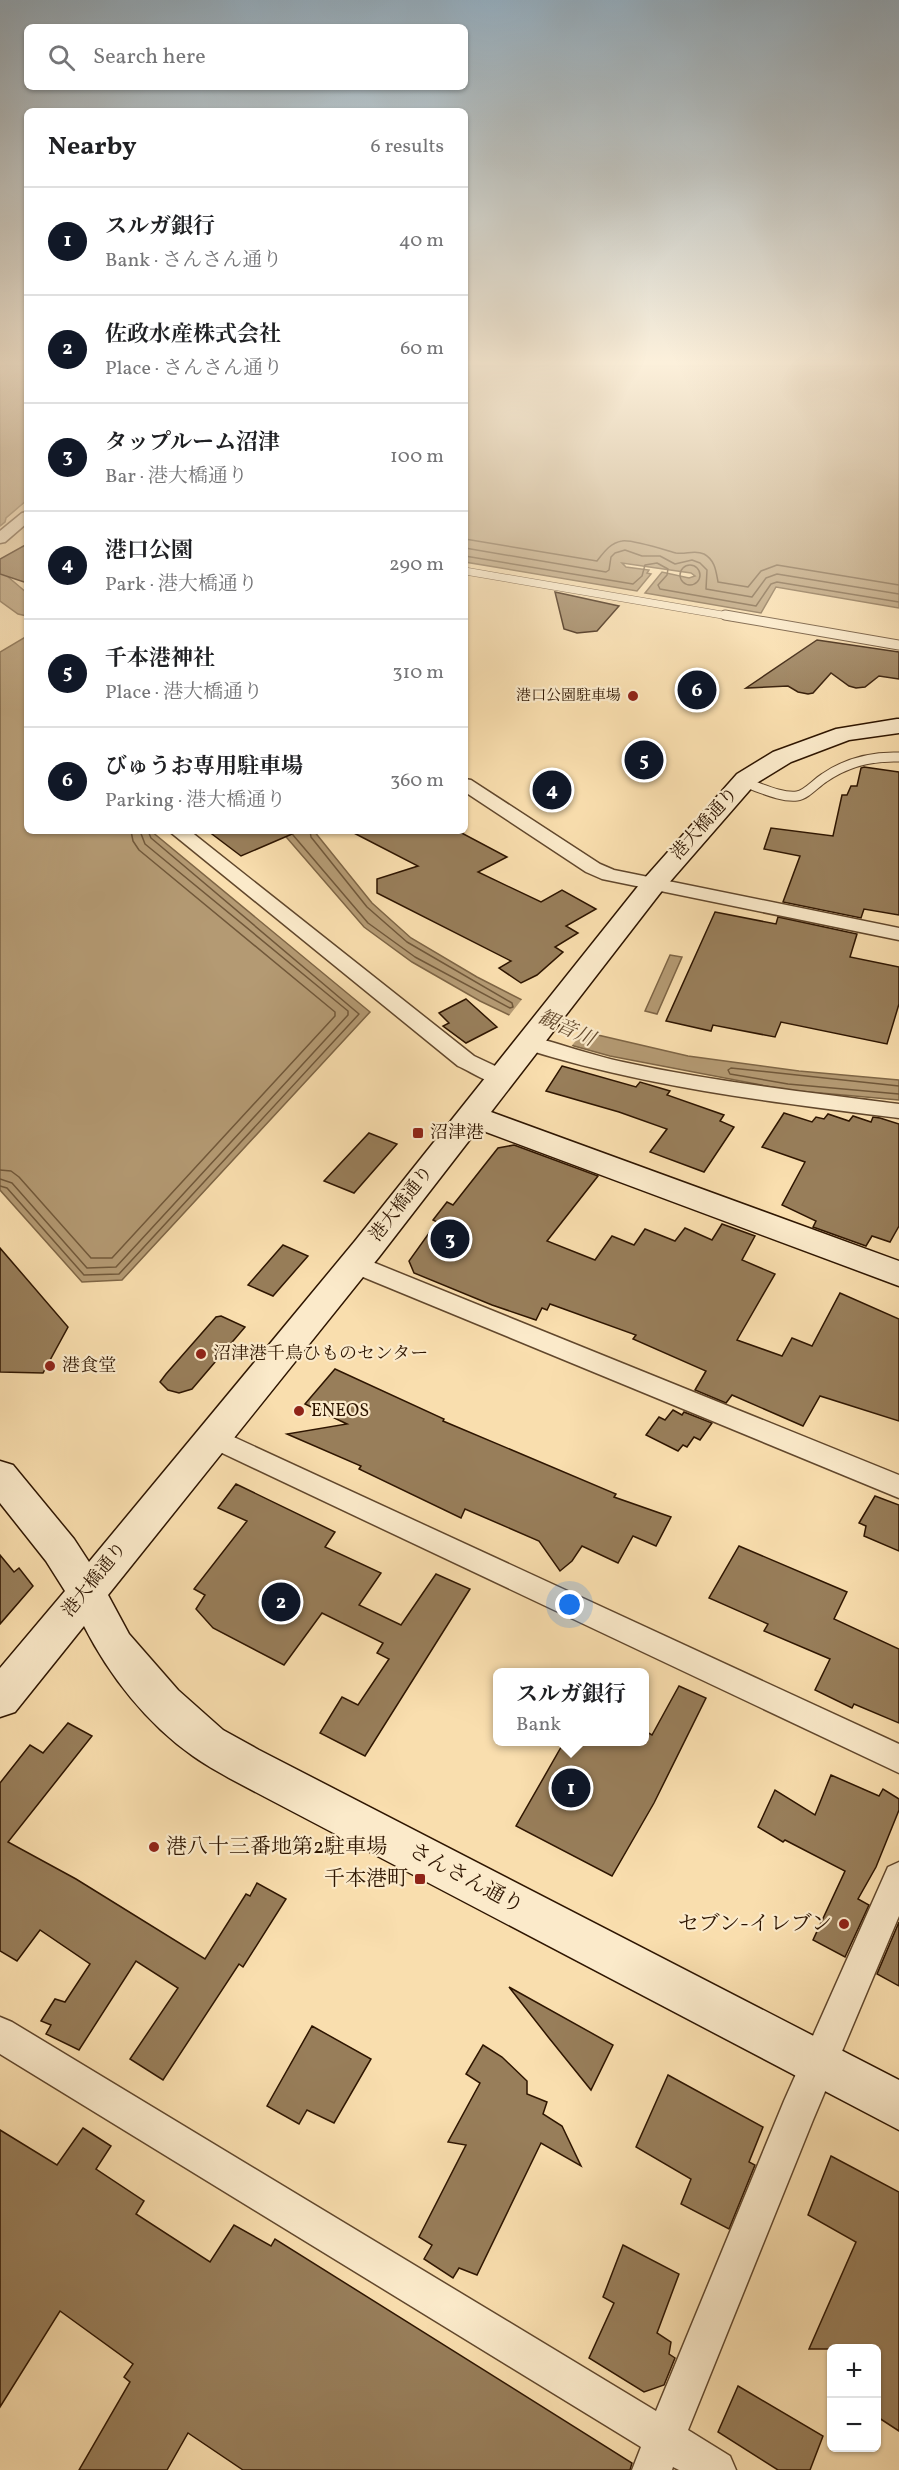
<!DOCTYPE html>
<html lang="en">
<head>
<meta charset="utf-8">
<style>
  body { margin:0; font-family:Vollkorn,"Noto Serif JP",serif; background:#f2f2f2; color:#202124 }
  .controls { position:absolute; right:18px; bottom:18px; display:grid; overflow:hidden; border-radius:9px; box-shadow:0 2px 4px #0004 }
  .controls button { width:54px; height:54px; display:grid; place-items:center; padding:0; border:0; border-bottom:2px solid #e0e0e0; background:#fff; color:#202124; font:30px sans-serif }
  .you { position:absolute; left:570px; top:1605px; width:21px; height:21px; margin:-15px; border:4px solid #fff; border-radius:50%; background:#1a73e8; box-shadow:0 0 0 9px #1a73e833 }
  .badge { display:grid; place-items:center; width:39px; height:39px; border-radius:50%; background:#111827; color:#fff; font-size:20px; font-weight:700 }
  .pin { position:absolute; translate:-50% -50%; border:3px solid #fff; box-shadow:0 2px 6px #0006 }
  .popup { position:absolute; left:493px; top:1668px; width:156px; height:78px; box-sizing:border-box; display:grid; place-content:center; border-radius:9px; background:#fff; filter:drop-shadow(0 2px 4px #0005); font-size:20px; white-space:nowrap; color:#757577 }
  .popup b { font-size:22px; color:#202124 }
  .popup::after { content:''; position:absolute; left:50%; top:100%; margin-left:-12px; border:12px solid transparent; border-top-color:#fff }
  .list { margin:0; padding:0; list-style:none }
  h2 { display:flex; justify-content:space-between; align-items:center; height:78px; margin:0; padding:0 24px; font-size:26px }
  h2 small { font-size:20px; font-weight:400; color:#757577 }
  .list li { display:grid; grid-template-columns:39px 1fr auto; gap:18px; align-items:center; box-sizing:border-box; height:108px; padding:0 24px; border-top:2px solid #e0e0e0 }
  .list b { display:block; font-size:22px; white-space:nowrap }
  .list p { margin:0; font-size:20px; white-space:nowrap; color:#757577 }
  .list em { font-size:20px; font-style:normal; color:#757577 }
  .icon { flex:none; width:33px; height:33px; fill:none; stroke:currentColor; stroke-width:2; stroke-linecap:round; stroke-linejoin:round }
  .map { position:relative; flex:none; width:899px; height:2470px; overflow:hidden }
  .search { position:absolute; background:#fff; box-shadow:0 2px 4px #0004; left:24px; top:24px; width:444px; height:66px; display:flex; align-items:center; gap:15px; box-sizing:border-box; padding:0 21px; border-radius:9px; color:#757577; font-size:22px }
  .panel { position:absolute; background:#fff; box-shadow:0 2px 4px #0004; left:24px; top:108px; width:444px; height:726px; border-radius:9px }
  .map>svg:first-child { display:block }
  .water { fill:#b49a73; stroke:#7e6545; stroke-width:1.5 }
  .pier { fill:#f9deae }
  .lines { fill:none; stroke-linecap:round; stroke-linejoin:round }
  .shore { stroke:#71583a; stroke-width:1.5 }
  .building { fill:#987e5a; stroke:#2e1500; stroke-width:1.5 }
  .lane-far1-casing { stroke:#61472c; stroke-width:8 }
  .lane-casing { stroke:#61472c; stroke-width:11 }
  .street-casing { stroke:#61472c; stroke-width:3 }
  .secondary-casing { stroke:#2e1500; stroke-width:3 }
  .lane-far1 { stroke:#fbeaca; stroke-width:7 }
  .lane { stroke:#fbeaca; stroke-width:9 }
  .street { fill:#fbeaca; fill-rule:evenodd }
  .secondary { fill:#fbeaca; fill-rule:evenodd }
  .poi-dot { fill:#8f2418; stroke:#fbeaca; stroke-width:2 }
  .labels { text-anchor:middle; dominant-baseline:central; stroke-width:4.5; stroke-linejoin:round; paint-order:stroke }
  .far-poi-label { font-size:15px; fill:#2e1500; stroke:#fbeaca; text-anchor:end }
  .street-label { font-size:18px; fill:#2e1500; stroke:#fbeaca }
  .poi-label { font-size:18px; fill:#2e1500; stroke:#fbeaca; text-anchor:start }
  .water-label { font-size:20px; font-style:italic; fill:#644a2e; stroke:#fbeaca }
  .near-poi-label { font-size:21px; fill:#2e1500; stroke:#fbeaca; text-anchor:end }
  .near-street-label { font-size:21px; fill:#2e1500; stroke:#fbeaca }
</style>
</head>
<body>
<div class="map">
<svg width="899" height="2470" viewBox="0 0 899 2470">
  <rect width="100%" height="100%" fill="#f9deae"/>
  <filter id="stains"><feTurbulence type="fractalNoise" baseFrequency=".00333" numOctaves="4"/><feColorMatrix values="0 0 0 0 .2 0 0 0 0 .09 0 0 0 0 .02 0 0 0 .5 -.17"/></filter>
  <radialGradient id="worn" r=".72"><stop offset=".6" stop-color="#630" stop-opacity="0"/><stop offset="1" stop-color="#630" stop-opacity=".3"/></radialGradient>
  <!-- water -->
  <g class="water">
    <polygon points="0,366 27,366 27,500 6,518 5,522 0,526"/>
    <polygon points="465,366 899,366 899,608 776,587 761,613 645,593 662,572 689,578 695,576 691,573 622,563 626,567 649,570 647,573 651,574 637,591 465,562"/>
    <polygon points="0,570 27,593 27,616 18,614 0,601"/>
    <polygon points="27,636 27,831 151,831 370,1012 122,1280 82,1282 0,1190 0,652"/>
    <polygon points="281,831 314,831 372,903 411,938 477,977 585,1032 688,1056 799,1071 899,1080 899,1100 787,1090 610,1056 574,1046 480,1001 412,962 364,927"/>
    <polygon points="670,955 682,957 657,1014 645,1011"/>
  </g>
  <!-- pier -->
  <polygon class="pier" points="523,998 585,1029 570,1048 508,1017"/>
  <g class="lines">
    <!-- shore -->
    <g class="shore">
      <path d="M465,539L597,561C604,552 610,543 622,541C631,539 665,550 676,553C686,555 694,549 704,554C715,560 716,571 718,582L748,587L761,571L777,565L899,585"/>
      <polyline points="465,548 606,572 609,570 611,557 615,553 625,550 642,556 660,556 675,564 692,560 700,563 707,570 706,589 752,597 766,578 777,574 899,594"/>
      <polyline points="465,556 633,584 642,576 645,565 657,563 668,569 667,575 658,585 660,589 756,606 771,584 777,582 899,602"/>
      <circle cx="690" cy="575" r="10"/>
      <polyline points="293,835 368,923 415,957 510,1008 513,1007 512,1003 407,942 367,907 311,837 310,831"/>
      <polyline points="899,1086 731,1068 728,1070 730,1074 788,1084 899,1094"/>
      <polyline points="0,1170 11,1171 19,1177 91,1258 112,1258 335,1016 335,1012 139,850 133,841 131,831"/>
      <polyline points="0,1179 12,1183 87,1268 116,1267 348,1015 348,1011 145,844 140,831"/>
      <polyline points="0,1186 7,1188 84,1275 119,1274 359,1014 151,838 148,831"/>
    </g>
  </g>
  <!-- building -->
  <g class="building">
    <polygon points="27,544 27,583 0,574 0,559"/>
    <polygon points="555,592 619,606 597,631 577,633 564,629"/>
    <polygon points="817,640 899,652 899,679 879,676 865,687 856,688 849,686 831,673 813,693 808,694 798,692 788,686 746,688"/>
    <polygon points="864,767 899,772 899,915 864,909 861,918 783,902 800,856 764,849 771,828 833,836 842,795 847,795 851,786 857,786 861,768"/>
    <polygon points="208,831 299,831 241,856"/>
    <polygon points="350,831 458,831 507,857 478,872 541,902 562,890 596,909 566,926 578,933 555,947 563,952 537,975 521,983 499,968 511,961 377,893 377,879 418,866"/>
    <polygon points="715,912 776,924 778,917 857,934 850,957 899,967 899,1004 887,1044 781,1022 775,1037 713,1025 711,1031 666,1021"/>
    <polygon points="466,999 497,1027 466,1043 443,1026 449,1023 439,1013"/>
    <polygon points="562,1066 636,1087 640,1082 670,1091 667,1095 724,1115 720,1121 734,1127 704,1172 650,1152 667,1129 619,1112 546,1091"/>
    <polygon points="784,1113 812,1122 816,1117 824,1119 828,1114 849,1121 853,1116 871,1122 873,1117 880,1118 899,1124 899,1226 890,1242 872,1236 866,1246 813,1227 816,1221 782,1205 805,1162 762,1147"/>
    <polygon points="369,1133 397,1144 354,1193 324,1181"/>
    <polygon points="514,1145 598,1176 547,1241 595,1260 612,1236 634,1245 645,1229 675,1241 685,1228 712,1240 722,1224 755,1236 742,1260 775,1274 737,1340 782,1356 792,1338 812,1346 840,1293 899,1319 899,1421 820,1396 803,1426 732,1395 726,1403 695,1390 706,1371 633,1339 636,1335 550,1304 547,1310 542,1308 536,1320 492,1305 414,1273 409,1261 437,1222 433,1220 447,1202 453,1205 498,1148"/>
    <polygon points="283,1245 308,1256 273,1296 248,1285"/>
    <polygon points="0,1248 68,1327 43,1373 0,1372"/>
    <polygon points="221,1316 245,1327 192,1389 179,1393 168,1390 160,1382 166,1374 216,1317"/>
    <polygon points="335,1369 444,1419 443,1421 616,1494 614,1497 671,1517 656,1546 633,1536 618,1563 582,1546 572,1561 560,1571 539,1541 465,1509 461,1518 359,1469 361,1466 287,1434 347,1424 305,1404"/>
    <polygon points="673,1410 682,1415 684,1412 712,1423 700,1440 694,1437 687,1447 683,1445 678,1451 646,1435 659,1417 665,1420"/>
    <polygon points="236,1484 335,1532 325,1547 381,1573 359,1605 401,1625 436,1574 470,1589 365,1756 320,1733 342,1697 358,1705 389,1659 377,1653 383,1643 322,1613 284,1665 213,1628 196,1609 205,1595 194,1589 247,1521 218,1508"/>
    <polygon points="875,1496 899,1505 899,1551 864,1536 866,1526 859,1523"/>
    <polygon points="739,1546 847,1592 834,1619 899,1649 899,1723 854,1704 852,1708 815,1690 830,1659 764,1631 768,1624 709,1598"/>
    <polygon points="0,1555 14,1572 19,1568 33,1586 0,1624"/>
    <polygon points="679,1686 706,1698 654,1803 612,1876 516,1826 564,1742 645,1742 645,1731 652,1735"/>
    <polygon points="68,1723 92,1736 8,1842 76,1879 205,1959 246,1894 250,1896 257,1883 286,1899 243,1967 239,1964 163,2080 130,2059 178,1988 136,1961 79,2050 46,2034 51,2025 41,2021 55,1999 65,2002 90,1964 40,1930 17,1961 0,1951 0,1783 30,1745 43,1753"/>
    <polygon points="831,1775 879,1796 883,1789 899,1799 899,1810 876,1867 858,1899 869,1905 845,1957 813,1940 845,1871 785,1840 783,1842 758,1827 775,1790 815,1815"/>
    <polygon points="899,1922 899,1986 877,1974"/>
    <polygon points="509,1987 613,2045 591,2090 549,2038"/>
    <polygon points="312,2026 371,2059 334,2123 307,2110 299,2124 267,2106"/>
    <polygon points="483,2045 502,2057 527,2081 527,2094 547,2102 543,2114 562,2126 581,2166 541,2143 477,2275 459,2268 453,2278 424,2259 432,2245 419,2237 466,2145 448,2142 480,2083 466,2074"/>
    <polygon points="668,2075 763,2127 749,2162 755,2165 729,2229 681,2204 691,2179 636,2147"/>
    <polygon points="83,2128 111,2146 96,2169 144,2201 136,2214 210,2262 234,2225 271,2246 275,2239 632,2463 630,2470 243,2470 188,2433 167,2470 79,2470 130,2382 124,2377 133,2364 60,2311 0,2407 0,2130 57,2165"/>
    <polygon points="831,2156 899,2192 899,2431 876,2416 876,2349 809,2349 856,2242 808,2215"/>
    <polygon points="623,2245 679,2274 657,2333 671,2342 669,2354 675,2358 664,2385 644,2392 589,2358 614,2303 603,2297"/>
    <polygon points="738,2386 823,2436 810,2470 778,2470 718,2432"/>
  </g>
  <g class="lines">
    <!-- lane-far1 casing -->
    <g class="lane-far1-casing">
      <polyline id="lane-far1" points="465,571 734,617"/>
    </g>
    <!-- lane casing -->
    <g class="lane-casing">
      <g id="lane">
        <polyline points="725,615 899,645"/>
        <path d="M743,782C759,787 781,798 797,796C806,795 816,783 824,778C847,762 871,756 899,757"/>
      </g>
    </g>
    <!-- street casing -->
    <g class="street-casing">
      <g id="street">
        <polygon points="27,512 27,523 5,542 0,543 0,531 22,513"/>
        <polygon points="465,779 471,780 600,864 614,870 899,928 899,940 602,879 586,872 465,792"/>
        <path d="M169,831H190L474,1056L510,1073L513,1078L510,1083C493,1088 474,1073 458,1066Z"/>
        <path d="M530,1036C561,1044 591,1055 623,1062C714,1082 807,1092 899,1104V1118C771,1102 645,1087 522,1048L519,1043L522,1038Z"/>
        <polygon points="355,1255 899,1475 899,1498 346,1270 343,1264 346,1258"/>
        <polygon points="212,1427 899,1744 899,1773 203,1444 199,1437 203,1430"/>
        <polygon points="899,1862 899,1916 813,2120 688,2430 730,2456 736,2470 679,2470 673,2467 672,2470 632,2470 641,2447 0,2054 0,2017 12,2022 656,2411 784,2101 888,1867"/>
      </g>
    </g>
    <!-- secondary casing -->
    <g class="secondary-casing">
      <path id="secondary" d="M897,719H899V733L849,740L791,762L755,784L661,892L491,1112L899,1261V1286L478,1129L379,1257L108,1595L129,1634L178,1690L223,1730L259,1750L899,2080V2130L229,1778C217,1771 204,1764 193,1756C147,1724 109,1675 84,1626L15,1712L0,1717V1668L65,1591L46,1561L0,1503V1461L13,1465L74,1539L89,1562L355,1241L643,880L737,774L773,752L836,729Z"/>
    </g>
    <!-- lane-far1 -->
    <use href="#lane-far1" class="lane-far1"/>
    <!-- lane -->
    <use href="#lane" class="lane"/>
    <!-- street -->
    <use href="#street" class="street"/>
    <!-- secondary -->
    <use href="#secondary" class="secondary"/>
  </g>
  <!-- sky -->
  <linearGradient id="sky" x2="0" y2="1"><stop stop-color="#93aab9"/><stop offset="0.51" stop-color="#fcf0db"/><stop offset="1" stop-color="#fcf0db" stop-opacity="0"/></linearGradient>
  <rect width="899" height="711" fill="url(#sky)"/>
  <!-- markers -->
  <g class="poi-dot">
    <circle cx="633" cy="696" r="6"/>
    <rect x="412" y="1127" width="12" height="12" rx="3"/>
    <circle cx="201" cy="1354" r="6"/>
    <circle cx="50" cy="1366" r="6"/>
    <circle cx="299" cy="1411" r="6"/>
    <circle cx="154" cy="1847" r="6"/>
    <rect x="414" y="1873" width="12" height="12" rx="3"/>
    <circle cx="844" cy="1924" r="6"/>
  </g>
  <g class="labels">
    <!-- far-poi labels -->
    <g class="far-poi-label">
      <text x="621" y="696">港口公園駐車場</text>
    </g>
    <!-- street labels -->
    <g class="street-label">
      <text transform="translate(705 824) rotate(-48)">港大橋通り</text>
      <text transform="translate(402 1204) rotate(-52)">港大橋通り</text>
      <text transform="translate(95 1580) rotate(-51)">港大橋通り</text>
    </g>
    <!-- poi labels -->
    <g class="poi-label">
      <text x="430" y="1133">沼津港</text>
      <text x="213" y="1354">沼津港千鳥ひものセンター</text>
      <text x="62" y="1366">港食堂</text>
      <text x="311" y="1411">ENEOS</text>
    </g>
    <!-- water labels -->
    <g class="water-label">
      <text transform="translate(566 1029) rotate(24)">観音川</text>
    </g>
    <!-- near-poi labels -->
    <g class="near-poi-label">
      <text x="166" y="1847" text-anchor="start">港八十三番地第2駐車場</text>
      <text x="408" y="1879">千本港町</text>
      <text x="832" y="1924">セブン-イレブン</text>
    </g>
    <!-- near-street labels -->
    <g class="near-street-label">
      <text transform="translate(466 1879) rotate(28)">さんさん通り</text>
    </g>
  </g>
  <rect width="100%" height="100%" filter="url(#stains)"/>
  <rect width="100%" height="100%" fill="url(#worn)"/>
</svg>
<div class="controls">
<button>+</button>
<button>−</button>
</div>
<div class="you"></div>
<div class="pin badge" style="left:571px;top:1788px">1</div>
<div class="popup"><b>スルガ銀行</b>Bank</div>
<div class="pin badge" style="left:281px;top:1602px">2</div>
<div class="pin badge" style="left:450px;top:1239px">3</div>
<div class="pin badge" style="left:552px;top:790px">4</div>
<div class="pin badge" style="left:644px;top:760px">5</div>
<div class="pin badge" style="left:697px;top:690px">6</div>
<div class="search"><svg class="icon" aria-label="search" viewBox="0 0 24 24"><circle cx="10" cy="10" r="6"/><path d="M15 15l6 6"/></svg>Search here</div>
<section class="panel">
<h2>Nearby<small>6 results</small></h2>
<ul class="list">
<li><span class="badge">1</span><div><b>スルガ銀行</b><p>Bank · さんさん通り</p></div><em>40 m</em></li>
<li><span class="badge">2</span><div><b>佐政水産株式会社</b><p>Place · さんさん通り</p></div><em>60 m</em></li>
<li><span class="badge">3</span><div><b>タップルーム沼津</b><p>Bar · 港大橋通り</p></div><em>100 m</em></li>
<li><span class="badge">4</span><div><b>港口公園</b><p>Park · 港大橋通り</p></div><em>290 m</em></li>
<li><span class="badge">5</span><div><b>千本港神社</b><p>Place · 港大橋通り</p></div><em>310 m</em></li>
<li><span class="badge">6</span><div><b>びゅうお専用駐車場</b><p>Parking · 港大橋通り</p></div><em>360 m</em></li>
</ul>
</section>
</div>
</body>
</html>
